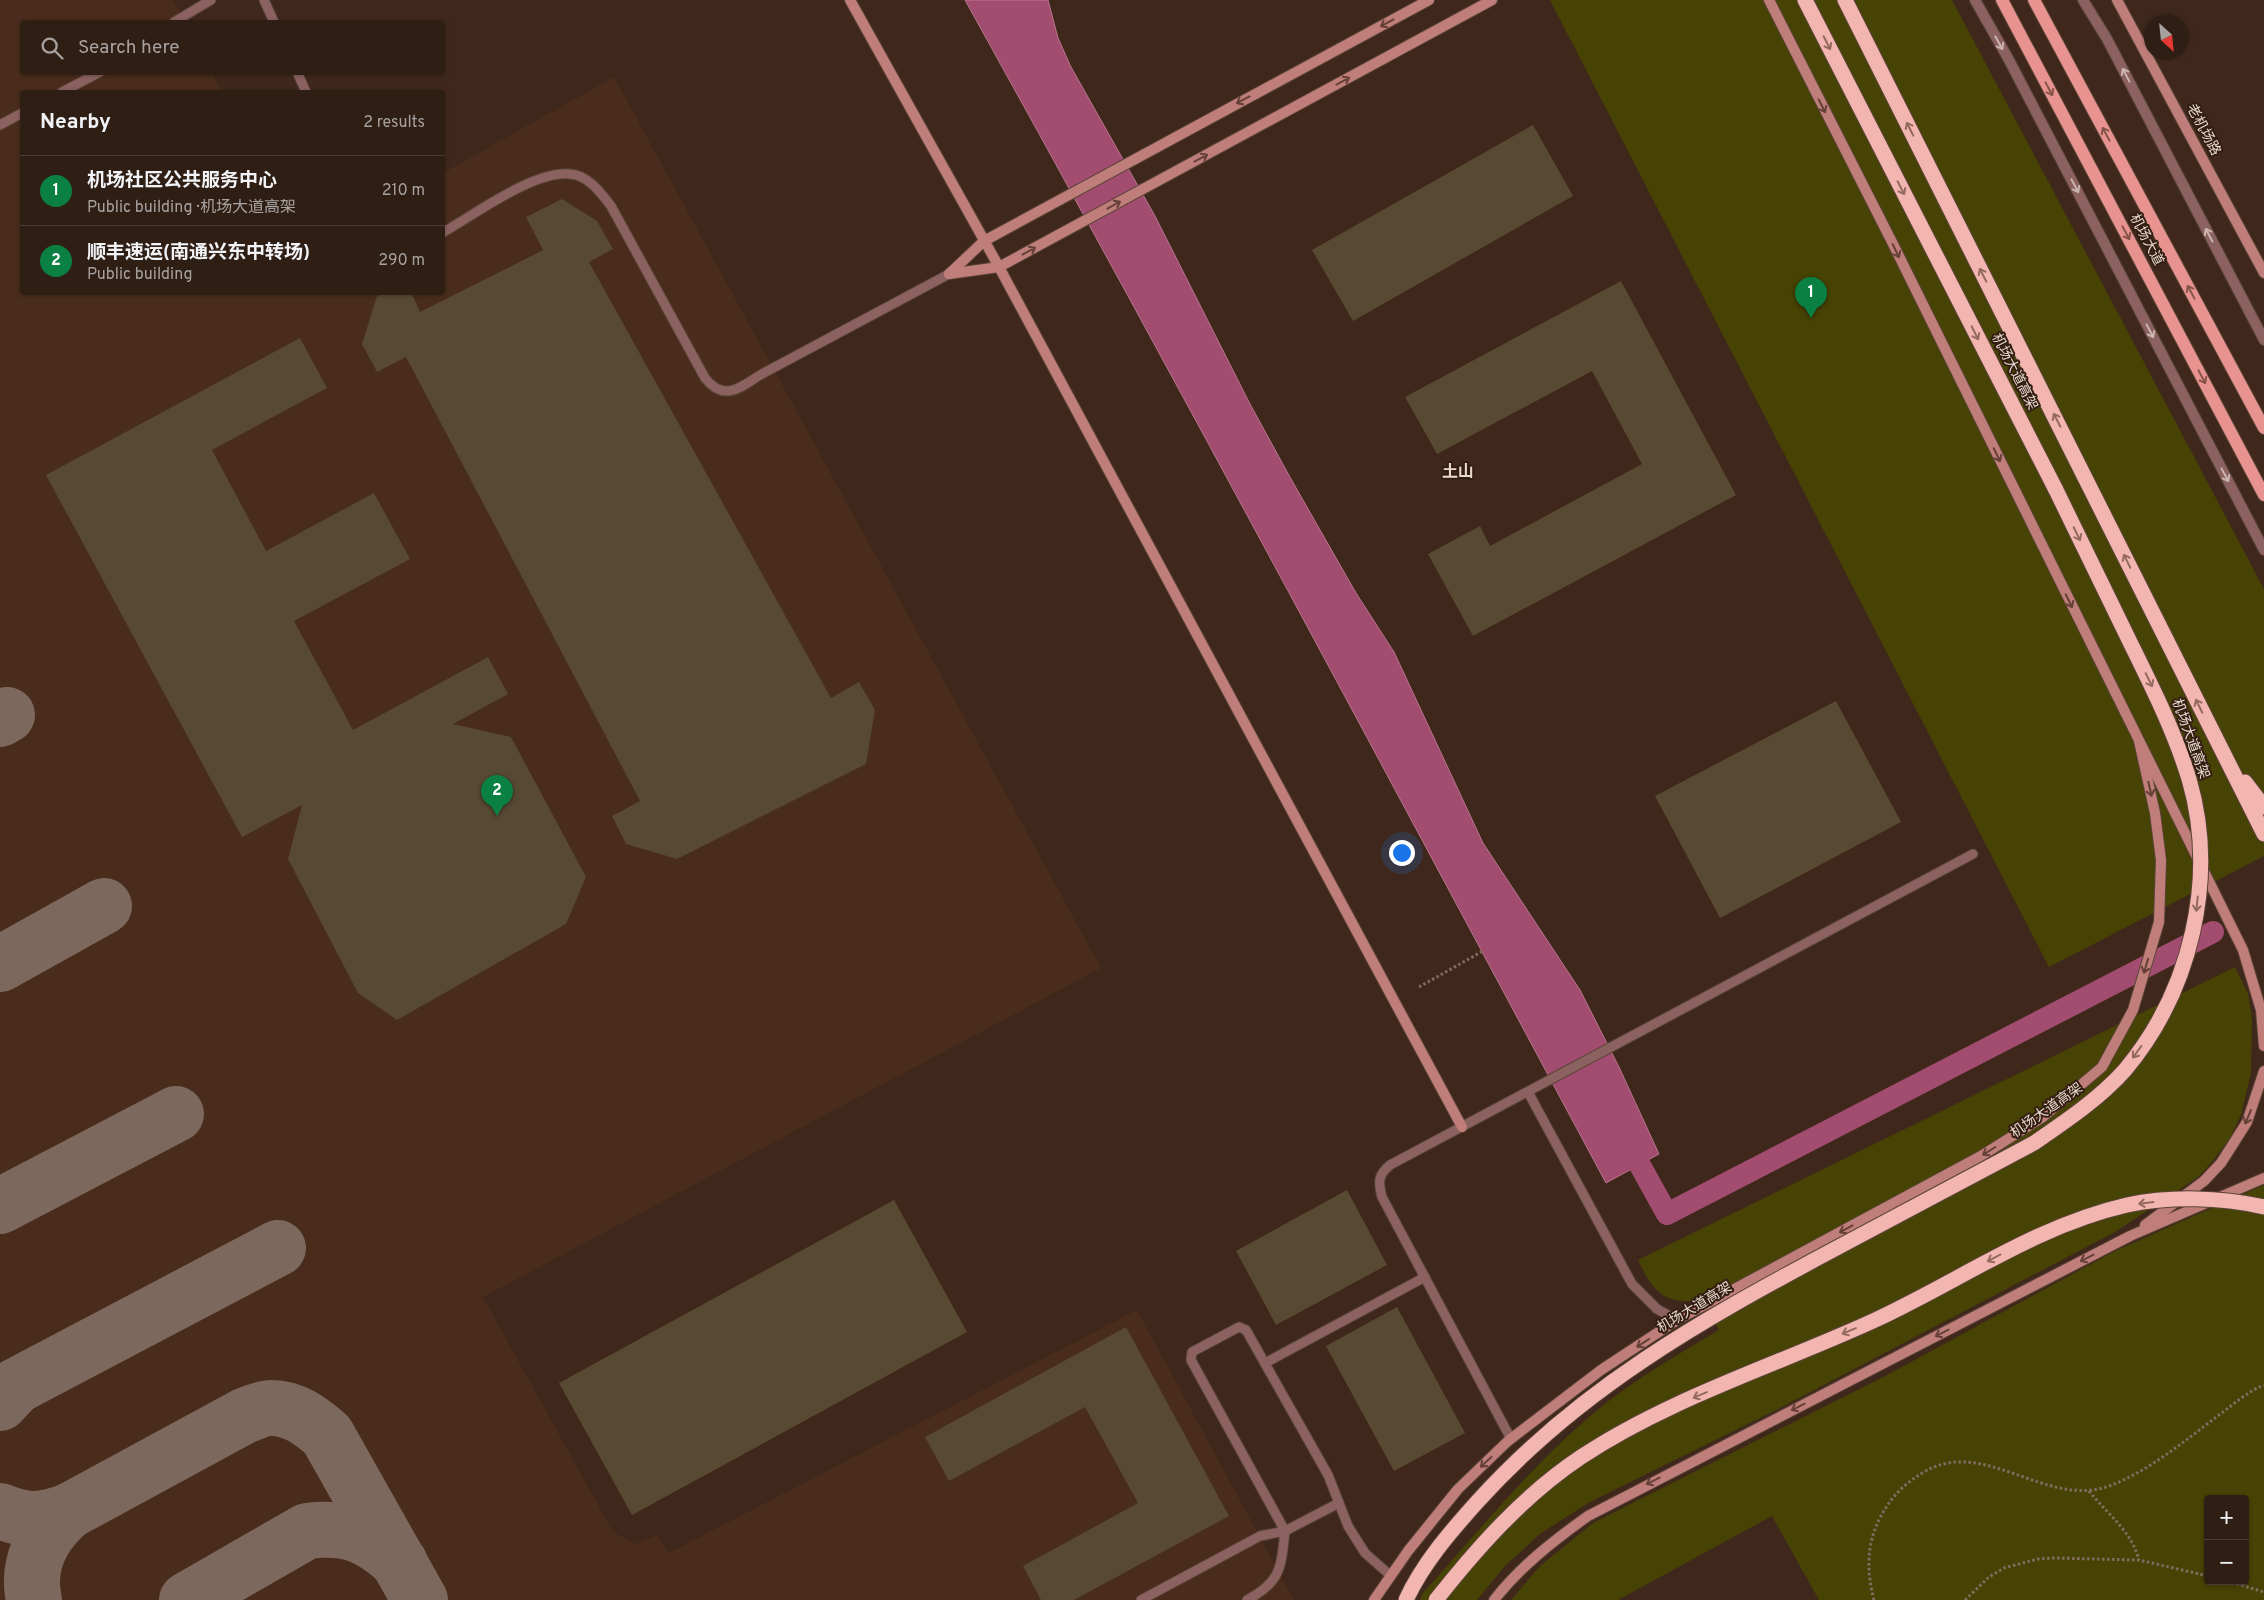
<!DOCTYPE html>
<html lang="en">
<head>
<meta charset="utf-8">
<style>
  body { margin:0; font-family:Overpass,"Noto Sans SC",sans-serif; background:#37271d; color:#f1f3f6 }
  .controls { position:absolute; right:15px; bottom:15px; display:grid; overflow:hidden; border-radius:5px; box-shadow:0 1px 4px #0004 }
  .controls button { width:45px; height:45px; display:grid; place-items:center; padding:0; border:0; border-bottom:1px solid #4a3c34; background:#2f1e14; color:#f1f3f6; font:25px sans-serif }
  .compass { position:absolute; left:2144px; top:15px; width:45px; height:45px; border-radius:50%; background:#2f1e14; box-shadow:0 1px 4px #0004; rotate:153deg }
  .you { position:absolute; left:1401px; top:852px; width:18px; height:18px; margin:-12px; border:4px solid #fff; border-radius:50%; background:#1a73e8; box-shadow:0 0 0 8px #1a73e833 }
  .badge { display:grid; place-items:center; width:32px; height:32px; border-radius:50%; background:#0b8043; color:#fff; font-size:16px; font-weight:700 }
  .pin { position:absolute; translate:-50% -41px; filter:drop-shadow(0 1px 2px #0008) }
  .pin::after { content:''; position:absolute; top:26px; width:18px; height:15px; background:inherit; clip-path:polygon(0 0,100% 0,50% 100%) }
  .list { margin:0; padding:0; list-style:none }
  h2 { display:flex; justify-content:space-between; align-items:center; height:65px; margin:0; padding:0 20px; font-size:21px }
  h2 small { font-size:16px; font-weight:400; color:#a7a2a0 }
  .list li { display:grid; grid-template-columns:32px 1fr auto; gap:15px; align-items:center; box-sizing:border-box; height:70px; padding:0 20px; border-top:1px solid #4a3c34 }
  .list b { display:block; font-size:19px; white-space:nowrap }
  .list p { margin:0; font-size:16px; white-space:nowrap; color:#a7a2a0 }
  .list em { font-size:16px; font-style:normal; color:#a7a2a0 }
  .icon { flex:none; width:28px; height:28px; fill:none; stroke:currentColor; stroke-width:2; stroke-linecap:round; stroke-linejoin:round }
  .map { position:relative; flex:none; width:2264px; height:1600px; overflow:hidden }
  .search { position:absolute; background:#2f1e14; box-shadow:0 1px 4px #0004; left:20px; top:20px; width:425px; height:55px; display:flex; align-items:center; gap:12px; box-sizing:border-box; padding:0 18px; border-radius:5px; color:#a7a2a0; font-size:19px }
  .panel { position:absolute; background:#2f1e14; box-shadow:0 1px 4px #0004; left:20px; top:90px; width:425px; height:205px; border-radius:5px }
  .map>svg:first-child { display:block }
  .built { fill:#492c1b }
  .green { fill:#474304; fill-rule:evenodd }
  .water { fill:#a24c70; stroke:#b7768d }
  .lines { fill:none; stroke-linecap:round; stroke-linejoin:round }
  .canal { stroke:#a24c70; stroke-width:22 }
  .taxiway { stroke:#7d685d; stroke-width:56 }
  .building { fill:#584932 }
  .lane-casing { stroke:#5a4438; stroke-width:11 }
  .street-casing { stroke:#5a4438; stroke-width:12 }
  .secondary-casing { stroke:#5a4438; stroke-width:12 }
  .primary-casing { stroke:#5a4438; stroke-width:14 }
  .highway-casing { stroke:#5a4438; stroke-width:17 }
  .path { stroke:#806c60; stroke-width:3; stroke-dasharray:2.5 2.5; stroke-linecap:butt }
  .lane { stroke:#8b625f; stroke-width:9 }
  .street { stroke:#8b625f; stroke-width:10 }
  .secondary { stroke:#c07e7a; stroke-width:10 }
  .primary { stroke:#e8938f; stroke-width:12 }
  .highway { stroke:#f3b5b0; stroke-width:15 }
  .highway-bridge-casing { stroke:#5a4438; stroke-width:17; stroke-linecap:butt }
  .highway-bridge { stroke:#f3b5b0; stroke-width:15 }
  .oneway { stroke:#654036 }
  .oneway2 { stroke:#946a60 }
  .oneway3 { stroke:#ccb5ae }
  .oneway4 { stroke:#85534a }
  .labels { text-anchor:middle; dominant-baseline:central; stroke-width:4; stroke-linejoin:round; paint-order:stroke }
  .street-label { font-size:14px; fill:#e8d9d0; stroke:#341e11 }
  .quarter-label { font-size:16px; font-weight:bold; fill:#e8d9d0; stroke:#341e11 }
</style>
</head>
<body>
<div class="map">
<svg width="2264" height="1600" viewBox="0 0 2264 1600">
  <rect width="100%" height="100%" fill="#3f281b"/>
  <!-- built -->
  <polygon class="built" points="0,0 173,0 186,22 22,22 22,72 212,73 222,92 22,92 22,292 442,292 443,173 614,77 1101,968 483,1297 613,1532 635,1544 657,1536 669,1553 1137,1310 1294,1600 0,1600"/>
  <!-- green -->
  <g class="green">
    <polygon points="1550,0 1952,0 2264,589 2264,856 2049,967"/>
    <path d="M2235,967L2248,994L2252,1018L2251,1073L2241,1115L2230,1138L2212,1162L2198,1177L2115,1232L1776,1410L1590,1502L1541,1533L1505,1566L1477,1600H1420L1422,1594C1482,1528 1539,1455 1610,1400C1644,1374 1682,1352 1719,1330L1702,1300C1664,1305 1653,1292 1638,1260Z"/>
    <path d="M2264,1185V1600H1819L1772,1516L1618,1600H1511L1540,1566L1593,1523L1891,1373L2115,1251ZM2208,1499H2245V1581H2208Z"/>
  </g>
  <!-- water -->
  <path class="water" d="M965,0H1048L1058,38L1071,67L1155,216L1250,404L1291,479L1356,593L1394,652L1483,843L1580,990L1619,1067L1659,1154L1606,1183C1394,788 1183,392 965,0Z"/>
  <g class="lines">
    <!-- canal -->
    <polyline class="canal" points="1626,1140 1667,1214 2213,932"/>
    <!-- taxiway -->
    <g class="taxiway">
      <polyline points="0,719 7,715"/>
      <polyline points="0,964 104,906"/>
      <polyline points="0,1206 176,1114"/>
      <polyline points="0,1403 16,1386 278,1248"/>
      <path d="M0,1511C27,1522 41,1521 69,1511L244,1416C252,1413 262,1408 271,1408C294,1408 311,1421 327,1435L420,1600"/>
      <path d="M34,1600C26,1564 42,1534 69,1511"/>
      <path d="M187,1600L307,1531C348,1526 370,1535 400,1563"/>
    </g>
  </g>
  <!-- building -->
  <g class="building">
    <polygon points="1533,125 1573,196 1353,321 1312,250"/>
    <polygon points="562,199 597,221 613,249 589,262 831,698 859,682 875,710 866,764 677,859 626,844 612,816 640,801 406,357 377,372 362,344 377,296 384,292 411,292 420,312 543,250 526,217"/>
    <polygon points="1621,281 1736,495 1473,636 1428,554 1480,526 1490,546 1642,464 1592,371 1437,454 1405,397"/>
    <polygon points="300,338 327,388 212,450 266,551 374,493 410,559 294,621 353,730 488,657 508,694 453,724 511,737 586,877 566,924 397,1020 358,993 288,859 302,805 242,837 46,475"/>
    <polygon points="1836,701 1901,822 1720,918 1655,796"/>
    <polygon points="1347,1190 1387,1265 1276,1325 1236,1251"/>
    <polygon points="894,1200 967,1332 632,1515 559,1383"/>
    <polygon points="1397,1307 1465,1433 1394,1471 1326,1346"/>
    <polygon points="1126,1327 1229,1516 1074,1600 1041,1600 1023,1566 1138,1503 1085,1407 949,1481 925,1437"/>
  </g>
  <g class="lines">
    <!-- lane casing -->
    <g class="lane-casing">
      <g id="lane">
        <polyline points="264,0 274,22"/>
        <polyline points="174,22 211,0"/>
        <polyline points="297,72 306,92"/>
        <polyline points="62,92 100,72"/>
        <polyline points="0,125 22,113"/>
        <path d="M442,233C474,215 534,170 570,174C588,175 601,193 611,206L705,378C724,402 740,388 760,375L949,274"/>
        <polyline points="1528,1092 1632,1284 1657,1309 1677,1320"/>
        <polyline points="1265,1363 1425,1277"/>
        <path d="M1511,1439L1382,1197C1378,1182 1378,1175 1390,1165L1973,854"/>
        <polyline points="1141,1600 1260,1536 1285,1531 1339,1503"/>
        <path d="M1247,1600C1281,1582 1281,1568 1285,1531L1191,1360L1192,1352L1239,1327L1246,1330L1328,1475L1348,1526L1365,1553L1391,1576"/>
      </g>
    </g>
    <!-- street casing -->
    <g class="street-casing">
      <g id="street">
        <polyline points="1975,0 2009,60 2264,550"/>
        <polyline points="2083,0 2107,39 2264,340"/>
      </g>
    </g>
    <!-- secondary casing -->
    <g class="secondary-casing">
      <g id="secondary">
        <polyline points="850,0 999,267 1462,1127"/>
        <polyline points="1769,0 1892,242 2243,950 2261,1010 2264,1046"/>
        <polyline points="2117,0 2264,273"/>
        <polyline points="949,274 999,267 1492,0"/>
        <polyline points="949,274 984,241 1429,0"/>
        <polyline points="2145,1225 2204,1181 2221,1163 2247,1122 2264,1071"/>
        <polyline points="1374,1600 1408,1551 1458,1489 1508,1441 1601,1370 1677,1320 1981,1156 2043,1117 2102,1067 2133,1010 2159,922 2161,860 2155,813 2139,741"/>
        <path d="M1494,1600C1521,1566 1553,1541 1588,1516L2130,1236L2264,1178"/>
      </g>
    </g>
    <!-- primary casing -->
    <g class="primary-casing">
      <g id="primary">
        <polyline points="2002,0 2264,495"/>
        <polyline points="2034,0 2264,428"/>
      </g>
    </g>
    <!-- highway casing -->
    <g class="highway-casing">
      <g id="highway">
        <polyline points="1805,0 2056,490"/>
        <polyline points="1845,0 2264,834"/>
        <polyline points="2245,782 2264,807"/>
      </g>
    </g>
    <!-- path -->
    <g class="path">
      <polyline points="1419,987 1483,951"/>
      <path d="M2089,1491C2107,1514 2131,1530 2139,1560"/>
      <polyline points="2227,1581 2264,1592"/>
      <path d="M1874,1600C1865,1566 1867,1536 1887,1506C1896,1492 1908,1482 1922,1473C1984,1435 2045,1509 2109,1486C2150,1471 2188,1438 2223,1412C2236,1402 2249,1391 2264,1385"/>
      <polyline points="1965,1600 1989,1577 2004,1568 2038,1559 2054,1558 2139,1560 2208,1576"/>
    </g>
    <!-- lane -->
    <use href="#lane" class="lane"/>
    <!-- street -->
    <use href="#street" class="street"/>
    <!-- secondary -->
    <use href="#secondary" class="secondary"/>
    <!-- primary -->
    <use href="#primary" class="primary"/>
    <!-- highway -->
    <use href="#highway" class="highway"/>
    <!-- highway-bridge casing -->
    <g class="highway-bridge-casing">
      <g id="highway-bridge">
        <path d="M1406,1600C1423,1563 1451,1531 1478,1501C1579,1389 1700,1321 1831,1251C1899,1215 1966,1179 2034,1143C2066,1121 2099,1099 2125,1070C2191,991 2218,878 2189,779C2174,730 2151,685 2129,640C2105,590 2080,540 2056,490"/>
        <path d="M1436,1600C1478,1547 1524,1495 1581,1457C1670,1398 1777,1365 1873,1321C1958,1282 2035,1226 2127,1205C2170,1196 2221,1197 2264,1207"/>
      </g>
    </g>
    <!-- highway-bridge -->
    <use href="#highway-bridge" class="highway-bridge"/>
  </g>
  <!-- one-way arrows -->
  <defs><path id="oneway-shaft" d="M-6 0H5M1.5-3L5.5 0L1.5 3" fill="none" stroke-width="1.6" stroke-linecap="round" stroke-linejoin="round" transform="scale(1.25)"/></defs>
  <g class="oneway">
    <use href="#oneway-shaft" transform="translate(1387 23) rotate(152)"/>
    <use href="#oneway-shaft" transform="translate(1343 81) rotate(-28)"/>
    <use href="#oneway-shaft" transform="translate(1243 100) rotate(152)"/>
    <use href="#oneway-shaft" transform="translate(1822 106) rotate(63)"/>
    <use href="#oneway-shaft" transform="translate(1201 158) rotate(-28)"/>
    <use href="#oneway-shaft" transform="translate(1114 205) rotate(-29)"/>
    <use href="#oneway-shaft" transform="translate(1029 251) rotate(-28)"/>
    <use href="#oneway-shaft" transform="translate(1896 251) rotate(64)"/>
    <use href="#oneway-shaft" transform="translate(1997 455) rotate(64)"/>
    <use href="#oneway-shaft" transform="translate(2069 601) rotate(64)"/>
    <use href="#oneway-shaft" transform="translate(2150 789) rotate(77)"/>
    <use href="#oneway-shaft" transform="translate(2146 966) rotate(107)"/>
    <use href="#oneway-shaft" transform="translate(2248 1117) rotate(112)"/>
    <use href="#oneway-shaft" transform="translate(1989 1151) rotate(148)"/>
    <use href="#oneway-shaft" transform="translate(1846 1229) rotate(152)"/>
    <use href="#oneway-shaft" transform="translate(2087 1258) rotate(153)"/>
    <use href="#oneway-shaft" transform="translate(1942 1333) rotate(153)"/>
    <use href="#oneway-shaft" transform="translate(1643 1343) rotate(147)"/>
    <use href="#oneway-shaft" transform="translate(1798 1407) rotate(153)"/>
    <use href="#oneway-shaft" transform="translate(1486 1462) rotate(137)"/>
    <use href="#oneway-shaft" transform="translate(1653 1481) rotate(153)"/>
  </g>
  <g class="oneway2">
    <use href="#oneway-shaft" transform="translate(1827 43) rotate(63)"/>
    <use href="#oneway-shaft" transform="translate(1910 129) rotate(-117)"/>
    <use href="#oneway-shaft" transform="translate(1901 188) rotate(63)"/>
    <use href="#oneway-shaft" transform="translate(1983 275) rotate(-117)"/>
    <use href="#oneway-shaft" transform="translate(1975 333) rotate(63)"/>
    <use href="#oneway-shaft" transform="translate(2057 420) rotate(-117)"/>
    <use href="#oneway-shaft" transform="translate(2077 534) rotate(64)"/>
    <use href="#oneway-shaft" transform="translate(2127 561) rotate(-116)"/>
    <use href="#oneway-shaft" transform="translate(2149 680) rotate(64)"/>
    <use href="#oneway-shaft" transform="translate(2199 706) rotate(-116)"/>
    <use href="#oneway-shaft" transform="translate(2197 904) rotate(96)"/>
    <use href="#oneway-shaft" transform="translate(2137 1052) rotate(126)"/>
    <use href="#oneway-shaft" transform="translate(2146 1203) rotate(173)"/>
    <use href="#oneway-shaft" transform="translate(1994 1258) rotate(152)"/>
    <use href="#oneway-shaft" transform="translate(1849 1331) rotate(157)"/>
    <use href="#oneway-shaft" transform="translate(1700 1395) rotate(157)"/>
  </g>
  <g class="oneway3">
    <use href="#oneway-shaft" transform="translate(1999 43) rotate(61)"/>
    <use href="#oneway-shaft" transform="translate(2126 75) rotate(-118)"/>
    <use href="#oneway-shaft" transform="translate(2075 186) rotate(62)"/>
    <use href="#oneway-shaft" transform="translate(2209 235) rotate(-118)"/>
    <use href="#oneway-shaft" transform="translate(2150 331) rotate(62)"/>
    <use href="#oneway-shaft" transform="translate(2225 475) rotate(62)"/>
  </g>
  <g class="oneway4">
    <use href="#oneway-shaft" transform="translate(2049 89) rotate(62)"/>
    <use href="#oneway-shaft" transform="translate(2106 134) rotate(-118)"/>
    <use href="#oneway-shaft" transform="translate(2126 233) rotate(62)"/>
    <use href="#oneway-shaft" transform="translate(2191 292) rotate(-118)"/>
    <use href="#oneway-shaft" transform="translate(2202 377) rotate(62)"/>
  </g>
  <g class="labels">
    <!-- street labels -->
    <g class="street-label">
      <text transform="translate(2203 130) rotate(62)">老机场路</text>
      <text transform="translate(2146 240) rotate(62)">机场大道</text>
      <text transform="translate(2014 372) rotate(63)">机场大道高架</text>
      <text transform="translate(2190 739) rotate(70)">机场大道高架</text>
      <text transform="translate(2047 1111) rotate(-35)">机场大道高架</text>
      <text transform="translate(1695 1308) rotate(-31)">机场大道高架</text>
    </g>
    <!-- quarter labels -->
    <g class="quarter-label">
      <text x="1458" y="473">土山</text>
    </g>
  </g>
</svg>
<div class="controls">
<button>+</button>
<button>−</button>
</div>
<svg class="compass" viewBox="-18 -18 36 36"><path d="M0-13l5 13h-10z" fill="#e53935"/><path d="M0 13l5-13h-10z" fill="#a7a2a0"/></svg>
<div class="you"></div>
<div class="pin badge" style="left:1811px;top:318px">1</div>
<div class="pin badge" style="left:497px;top:816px">2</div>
<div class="search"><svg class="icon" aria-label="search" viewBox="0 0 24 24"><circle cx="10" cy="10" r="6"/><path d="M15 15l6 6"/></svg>Search here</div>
<section class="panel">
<h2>Nearby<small>2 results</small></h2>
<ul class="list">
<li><span class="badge">1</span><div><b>机场社区公共服务中心</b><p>Public building · 机场大道高架</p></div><em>210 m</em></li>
<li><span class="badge">2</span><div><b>顺丰速运(南通兴东中转场)</b><p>Public building</p></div><em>290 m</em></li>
</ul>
</section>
</div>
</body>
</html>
